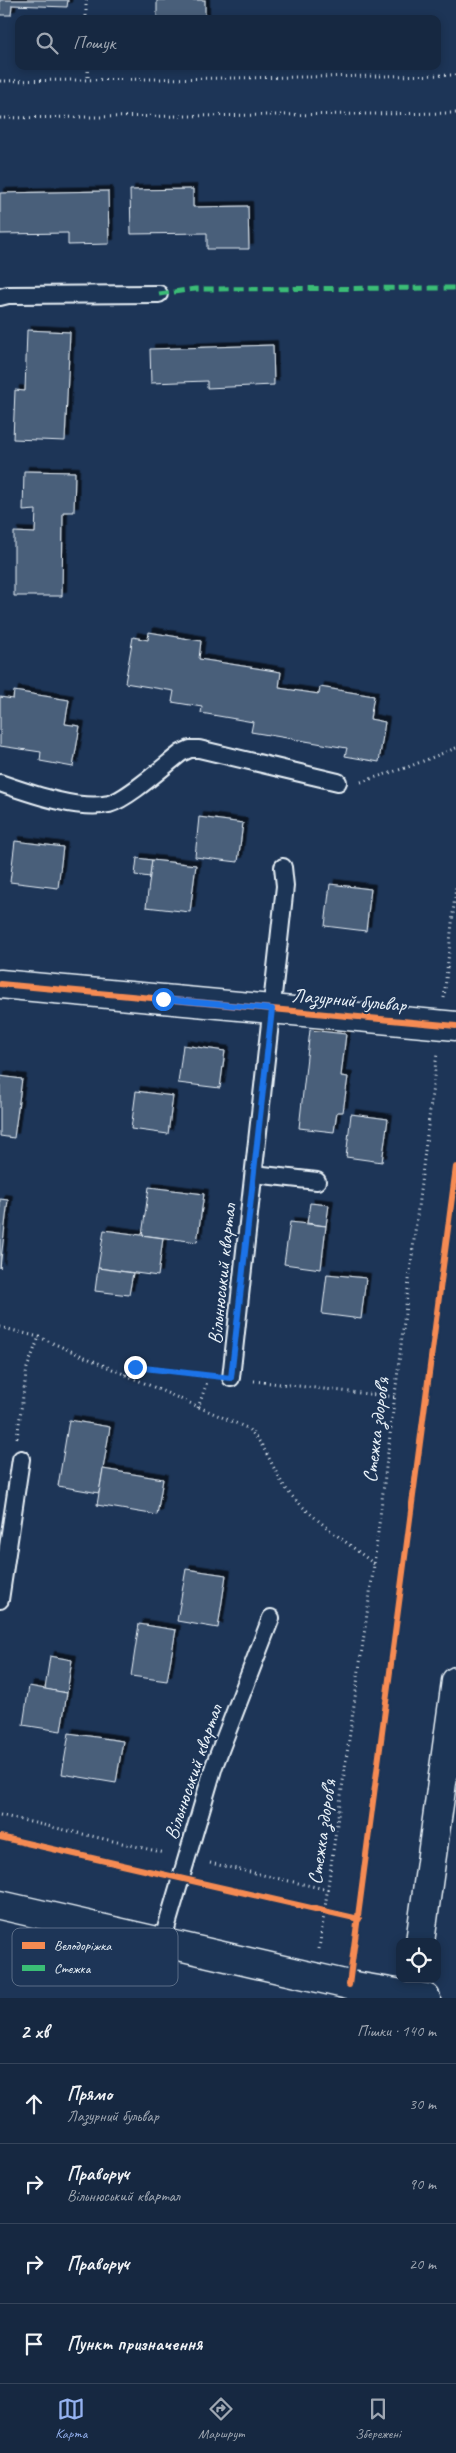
<!DOCTYPE html>
<html lang="uk">
<head>
<meta charset="utf-8">
<style>
  body { margin:0; font-family:Caveat,sans-serif; background:#23344c; color:#f1f3f6 }
  .controls { position:absolute; right:15px; bottom:15px; display:grid; overflow:hidden; border-radius:10px; box-shadow:0 2px 8px #0003 }
  .controls button { width:45px; height:45px; display:grid; place-items:center; padding:0; border:0; border-bottom:1px solid #35445a; background:#162841; color:#f1f3f6; font:25px sans-serif }
  .stop { position:absolute; width:15px; height:15px; margin:-11px; border:4px solid #1a73e8; border-radius:50%; background:#fff }
  .stop.end { background:#1a73e8; border-color:#fff; box-shadow:0 1px 5px #0008 }
  .list { margin:0; padding:0; list-style:none }
  h2 { display:flex; justify-content:space-between; align-items:center; height:65px; margin:0; padding:0 20px; font-size:21px }
  h2 small { font-size:16px; font-weight:400; color:#9ea6b1 }
  .list li { display:grid; grid-template-columns:32px 1fr auto; gap:15px; align-items:center; box-sizing:border-box; height:80px; padding:0 20px; border-top:1px solid #35445a }
  .list b { display:block; font-size:19px; white-space:nowrap }
  .list p { margin:0; font-size:16px; white-space:nowrap; color:#9ea6b1 }
  .list em { font-size:16px; font-style:normal; color:#9ea6b1 }
  .icon { flex:none; width:28px; height:28px; fill:none; stroke:currentColor; stroke-width:2; stroke-linecap:round; stroke-linejoin:round }
  .map { position:relative; flex:none; width:456px; height:1998px; overflow:hidden }
  .search { position:absolute; background:#162841; box-shadow:0 2px 8px #0003; left:15px; right:15px; top:15px; height:55px; display:flex; align-items:center; gap:12px; box-sizing:border-box; padding:0 18px; border-radius:10px; color:#9ea6b1; font-size:19px }
  .sheet { height:385px; background:#162841 }
  nav { display:flex; justify-content:space-around; align-items:center; box-sizing:border-box; height:70px; border-top:1px solid #35445a; background:#162841; font-size:14px; color:#9ea6b1 }
  nav a { display:grid; justify-items:center; gap:2px }
  nav .on { color:#95b2f1 }
  .map>svg:first-child { display:block }
  .building { fill:#495e7a; stroke:#e8f1f8; filter:url(#shadow) }
  .lines { fill:none; stroke-linecap:round; stroke-linejoin:round }
  .service-casing { stroke:#e8f1f8; stroke-width:20 }
  .minor-casing { stroke:#e8f1f8; stroke-width:31 }
  .tertiary-casing { stroke:#e8f1f8; stroke-width:31 }
  .path { stroke:#e8f1f8; stroke-width:3; stroke-dasharray:1 4; stroke-linecap:butt }
  .service { stroke:#1d3557; stroke-width:16 }
  .minor { stroke:#1d3557; stroke-width:28 }
  .tertiary { stroke:#1d3557; stroke-width:28 }
  .quiet { stroke:#3abd76; stroke-width:5; stroke-dasharray:10 5; stroke-linecap:butt }
  .cycleway-casing { stroke:#1d3557; stroke-width:9 }
  .cycleway { stroke:#f68b52; stroke-width:6 }
  .route { stroke:#1a73e8; stroke-width:6 }
  .labels { text-anchor:middle; dominant-baseline:central; stroke-width:4; stroke-linejoin:round; paint-order:stroke }
  .street-label { font-size:20px; fill:#e8f1f8; stroke:#1d3557 }
  .key { fill:#1d3557; stroke:#5a6d87; stroke-width:1 }
  .key-label { font-size:14px; fill:#e8f1f8 }
</style>
</head>
<body>
<div class="map">
<svg width="456" height="1998" viewBox="0 0 456 1998">
  <defs>
    <filter id="shadow"><feDropShadow dx="4.5" dy="-4.5" stdDeviation="0" flood-color="#0009"/></filter>
  </defs>
  <rect width="100%" height="100%" fill="#1d3557"/>
  <filter id="ink" filterUnits="userSpaceOnUse"><feTurbulence type="fractalNoise" baseFrequency=".02" numOctaves="2"/><feDisplacementMap in="SourceGraphic" scale="10" xChannelSelector="R" yChannelSelector="G"/><feConvolveMatrix kernelMatrix="1 2 1 2 8 2 1 2 1" color-interpolation-filters="sRGB"/></filter>
  <g filter="url(#ink)">
    <!-- building -->
    <g class="building">
      <polygon points="0,0 68,0 67,7 12,5 11,15 0,15"/>
      <rect x="157" y="0" width="48" height="19"/>
      <polygon points="193,189 193,207 248,206 249,249 207,249 207,233 131,234 130,190"/>
      <polygon points="108,191 109,244 68,245 68,233 0,234 0,193"/>
      <polygon points="27,330 70,332 65,441 13,439 15,390 25,391"/>
      <polygon points="273,345 274,385 207,388 207,381 151,383 150,349"/>
      <polygon points="24,471 75,472 74,512 63,512 62,596 14,596 14,532 35,533 36,510 23,511"/>
      <polygon points="149,632 201,641 199,659 281,672 279,688 319,694 320,687 374,696 370,719 385,722 379,762 345,756 347,748 251,732 253,722 201,713 202,707 172,702 174,691 125,683 133,637 148,640"/>
      <polygon points="14,691 69,700 65,724 80,726 73,767 40,761 41,752 0,746 0,697 13,699"/>
      <polygon points="199,817 243,823 238,862 195,857"/>
      <polygon points="15,841 63,847 58,888 10,882"/>
      <polygon points="137,858 152,860 150,877 135,875"/>
      <polygon points="152,860 196,865 190,912 146,907"/>
      <polygon points="330,884 371,889 366,931 325,926"/>
      <polygon points="310,1030 346,1034 341,1076 348,1077 343,1112 337,1112 334,1132 299,1128"/>
      <polygon points="183,1045 225,1051 220,1088 178,1083"/>
      <polygon points="0,1076 22,1079 14,1138 0,1136"/>
      <polygon points="136,1091 173,1096 168,1134 131,1129"/>
      <polygon points="351,1114 388,1119 382,1162 346,1157"/>
      <polygon points="149,1187 204,1194 197,1242 142,1235"/>
      <polygon points="0,1199 8,1200 0,1268"/>
      <polygon points="310,1203 329,1205 326,1226 307,1223"/>
      <polygon points="290,1222 326,1226 321,1269 284,1264"/>
      <polygon points="104,1230 163,1238 158,1276 98,1268"/>
      <polygon points="98,1268 133,1273 129,1295 95,1291"/>
      <polygon points="327,1274 366,1278 361,1319 322,1314"/>
      <polygon points="69,1420 110,1427 99,1493 58,1486"/>
      <polygon points="103,1469 163,1479 157,1515 97,1505"/>
      <polygon points="186,1569 226,1575 218,1628 177,1621"/>
      <polygon points="139,1624 176,1630 167,1681 131,1676"/>
      <polygon points="50,1656 72,1660 67,1693 45,1689"/>
      <polygon points="29,1686 67,1693 61,1731 23,1725"/>
      <polygon points="69,1733 123,1741 116,1783 62,1774"/>
    </g>
    <g class="lines">
      <!-- service casing -->
      <g class="service-casing">
        <g id="service">
          <polyline points="0,297 8,295 159,294"/>
          <path d="M0,783C29,793 79,811 109,804C128,799 164,766 181,753L190,749H199L338,782"/>
          <polyline points="254,1174 317,1181"/>
          <polyline points="231,1378 285,886 283,867"/>
          <polyline points="0,1600 21,1459"/>
          <polyline points="162,1942 214,1766 271,1618"/>
        </g>
      </g>
      <!-- minor casing -->
      <g class="minor-casing">
        <g id="minor">
          <polyline points="0,984 456,1026"/>
          <polyline points="420,1942 456,1681"/>
        </g>
      </g>
      <!-- tertiary casing -->
      <g class="tertiary-casing">
        <polyline id="tertiary" points="0,1905 349,1985 426,1998"/>
      </g>
      <!-- path -->
      <g class="path">
        <polyline points="86,0 86,19"/>
        <polyline points="88,66 88,80"/>
        <polyline points="0,81 456,75"/>
        <polyline points="0,118 456,113"/>
        <polyline points="361,782 408,767 456,748"/>
        <polyline points="444,998 456,886"/>
        <path d="M0,1327L39,1337L247,1428C268,1445 273,1475 291,1495C315,1521 347,1542 374,1564"/>
        <polyline points="125,1375 131,1368 141,1367 208,1376"/>
        <polyline points="254,1381 395,1397"/>
        <polyline points="198,1408 207,1382"/>
        <polyline points="17,1438 27,1368 39,1337"/>
        <polyline points="0,1815 165,1853"/>
        <polyline points="210,1863 329,1890"/>
        <polyline points="319,1949 374,1565 437,1053"/>
      </g>
      <!-- service -->
      <use href="#service" class="service"/>
      <!-- minor -->
      <use href="#minor" class="minor"/>
      <!-- tertiary -->
      <use href="#tertiary" class="tertiary"/>
      <!-- quiet -->
      <polyline class="quiet" points="159,294 195,289 456,288"/>
      <!-- cycleway casing -->
      <g class="cycleway-casing">
        <g id="cycleway">
          <polyline points="0,984 456,1026"/>
          <polyline points="0,1837 359,1919"/>
          <polyline points="349,1985 456,1167"/>
        </g>
      </g>
      <!-- cycleway -->
      <use href="#cycleway" class="cycleway"/>
    </g>
  </g>
  <g class="lines" filter="url(#ink)">
    <!-- route -->
    <polyline class="route" points="135,1367 231,1378 272,1009 163,999"/>
  </g>
  <g class="labels">
    <!-- street labels -->
    <g class="street-label">
      <text transform="translate(349 1000) rotate(5)">Лазурний бульвар</text>
      <text transform="translate(222 1274) rotate(-84)">Вільнюський квартал</text>
      <text transform="translate(376 1430) rotate(-83)">Стежка здоров’я</text>
      <text transform="translate(193 1772) rotate(-71)">Вільнюський квартал</text>
      <text transform="translate(322 1832) rotate(-82)">Стежка здоров’я</text>
    </g>
  </g>
  <!-- legend -->
  <rect x="12" y="1928" width="166" height="58" rx="8" class="key"/>
  <rect x="22" y="1942" width="23" height="7" fill="#f68b52"/>
  <rect x="22" y="1965" width="23" height="6" fill="#3abd76"/>
  <g class="key-label">
    <text x="54" y="1950">Велодоріжка</text>
    <text x="54" y="1973">Стежка</text>
  </g>
</svg>
<div class="controls">
<button><svg class="icon" aria-label="locate" viewBox="0 0 24 24"><circle cx="12" cy="12" r="6"/><path d="M12 2v4M12 18v4M2 12h4M18 12h4"/></svg></button>
</div>
<div class="stop" style="left:163px;top:999px"></div>
<div class="stop end" style="left:135px;top:1367px"></div>
<div class="search"><svg class="icon" aria-label="search" viewBox="0 0 24 24"><circle cx="10" cy="10" r="6"/><path d="M15 15l6 6"/></svg>Пошук</div>
</div>
<section class="sheet">
<h2>2 хв<small>Пішки · 140 m</small></h2>
<ul class="list">
<li><svg class="icon" aria-label="ahead" viewBox="0 0 24 24"><path d="M12 20V5M6 11l6-6 6 6"/></svg><div><b>Прямо</b><p>Лазурний бульвар</p></div><em>30 m</em></li>
<li><svg class="icon" aria-label="right" viewBox="0 0 24 24"><path d="M7 20v-9h11M14 6l5 5-5 5"/></svg><div><b>Праворуч</b><p>Вільнюський квартал</p></div><em>90 m</em></li>
<li><svg class="icon" aria-label="right" viewBox="0 0 24 24"><path d="M7 20v-9h11M14 6l5 5-5 5"/></svg><div><b>Праворуч</b></div><em>20 m</em></li>
<li><svg class="icon" aria-label="arrive" viewBox="0 0 24 24"><path d="M6 21V4h12l-3 4 3 4H6"/></svg><div><b>Пункт призначення</b></div></li>
</ul>
</section>
<nav>
<a class="on"><svg class="icon" aria-label="map" viewBox="0 0 24 24"><path d="M3 6l6-2 6 2 6-2v14l-6 2-6-2-6 2zM9 4v14M15 6v14"/></svg>Карта</a>
<a><svg class="icon" aria-label="directions" viewBox="0 0 24 24"><path d="M12 3l9 9-9 9-9-9zM9 14v-3h6M13 9l2 2-2 2"/></svg>Маршрут</a>
<a><svg class="icon" aria-label="saved" viewBox="0 0 24 24"><path d="M7 4h10v16l-5-4-5 4z"/></svg>Збережені</a>
</nav>
</body>
</html>
